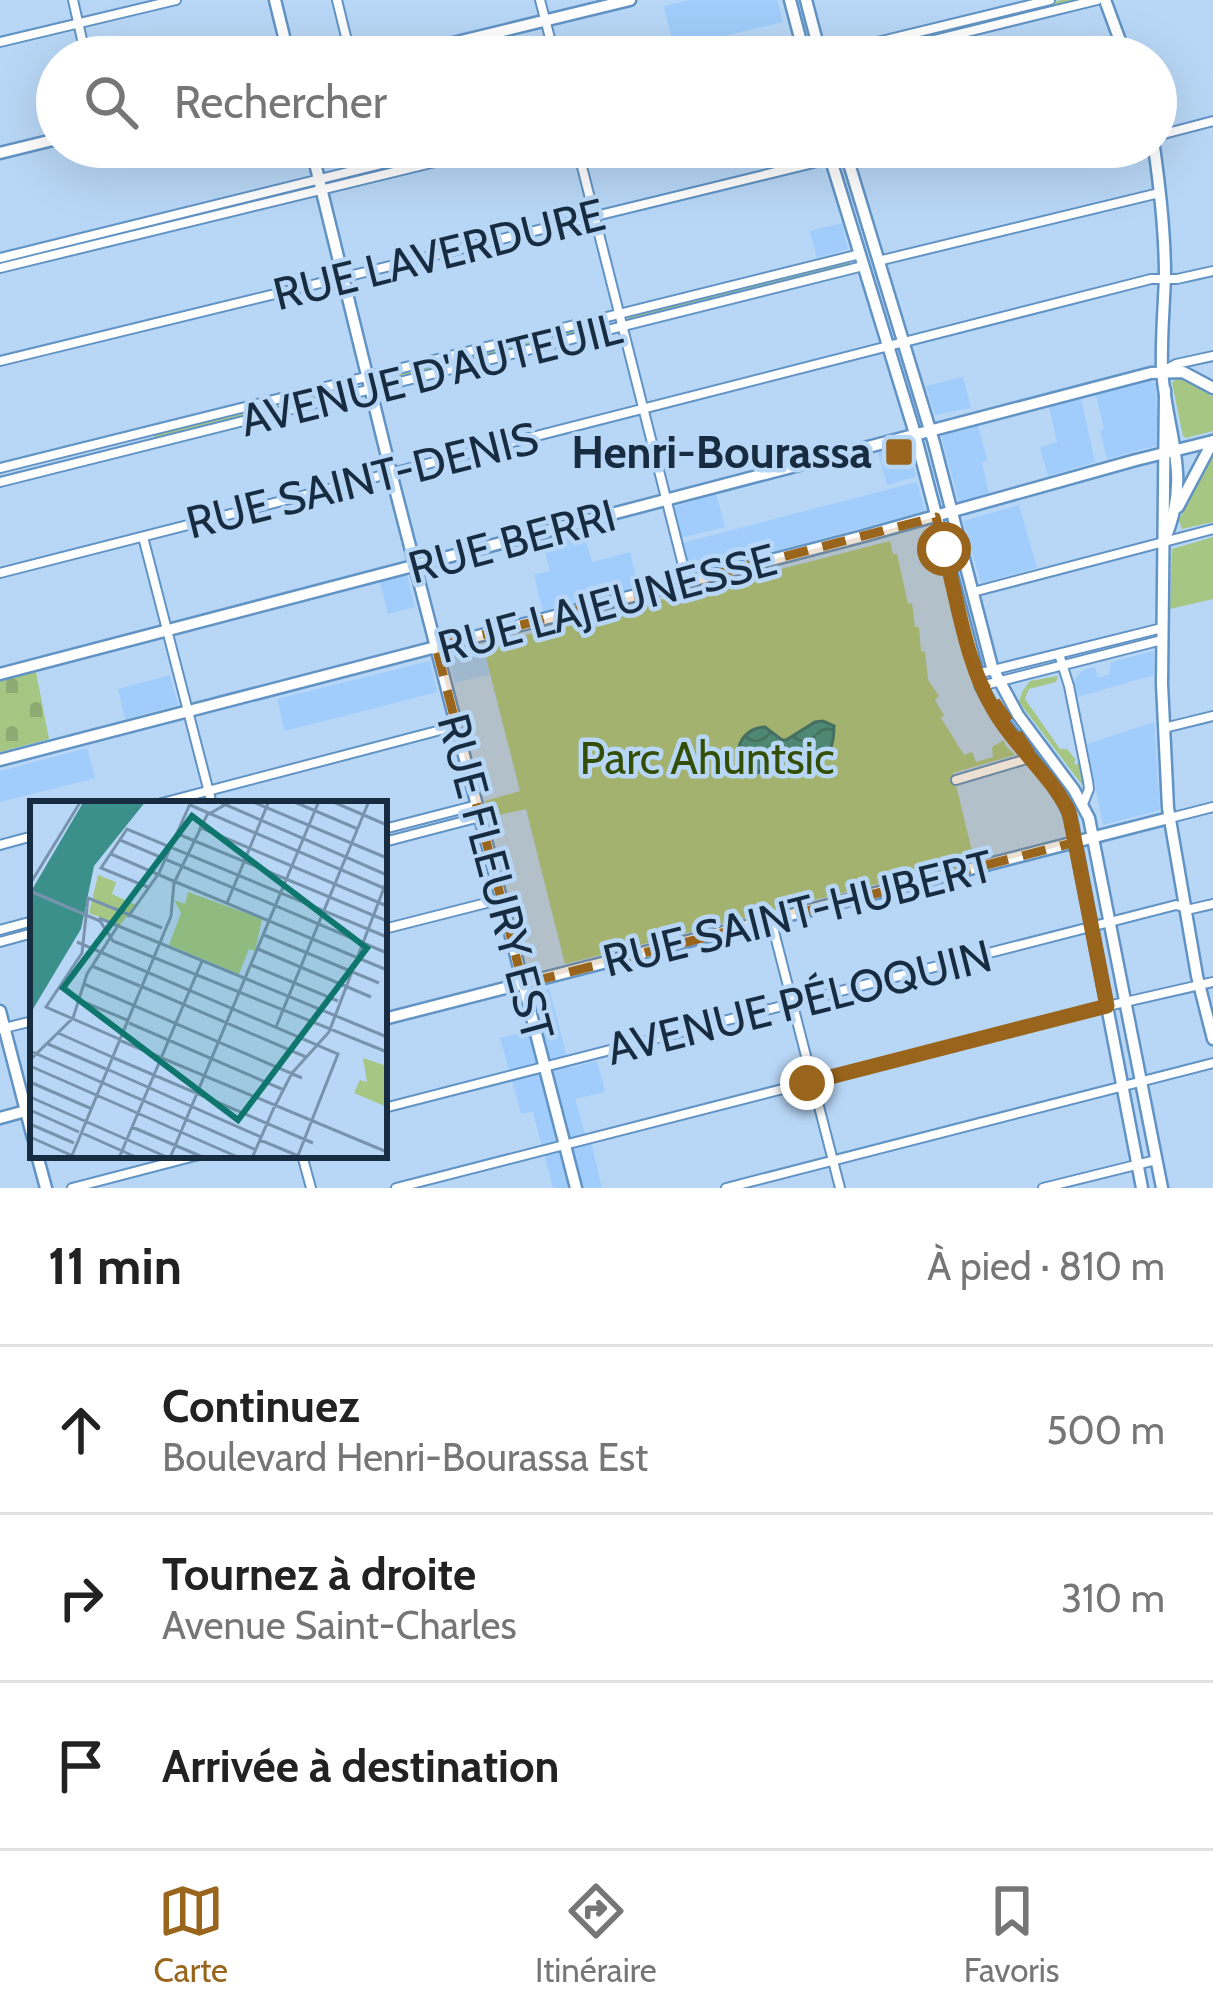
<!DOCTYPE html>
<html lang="fr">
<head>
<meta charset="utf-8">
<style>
  body { margin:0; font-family:Cabin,sans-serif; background:#f6f6f6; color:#222 }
  .stop { position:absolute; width:36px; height:36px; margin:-27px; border:9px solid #99641b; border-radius:50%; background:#fff }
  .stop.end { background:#99641b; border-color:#fff; box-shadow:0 3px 12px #0008 }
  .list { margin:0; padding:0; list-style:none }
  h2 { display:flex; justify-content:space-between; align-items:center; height:156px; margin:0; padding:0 48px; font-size:51px }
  h2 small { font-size:39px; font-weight:400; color:#767676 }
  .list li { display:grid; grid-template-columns:78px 1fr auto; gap:36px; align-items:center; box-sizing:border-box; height:168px; padding:0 48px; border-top:3px solid #e0e0e0 }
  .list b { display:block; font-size:45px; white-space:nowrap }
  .list p { margin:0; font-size:39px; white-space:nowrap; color:#767676 }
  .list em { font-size:39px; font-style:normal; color:#767676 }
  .icon { flex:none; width:66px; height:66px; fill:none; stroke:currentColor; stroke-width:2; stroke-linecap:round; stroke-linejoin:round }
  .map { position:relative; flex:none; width:1213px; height:1188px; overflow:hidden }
  .search { position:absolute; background:#fff; box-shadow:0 12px 48px #0002; left:36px; right:36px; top:36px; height:132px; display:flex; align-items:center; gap:30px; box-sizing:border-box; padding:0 42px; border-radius:66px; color:#767676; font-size:45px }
  .sheet { height:660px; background:#fff }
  nav { display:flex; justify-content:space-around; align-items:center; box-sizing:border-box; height:168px; border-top:3px solid #e0e0e0; background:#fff; font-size:33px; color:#767676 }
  nav a { display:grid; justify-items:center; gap:6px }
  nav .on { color:#99641b }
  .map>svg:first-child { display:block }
  .built { fill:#a0cdfb }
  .green { fill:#a6c684 }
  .cemetery { fill:url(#cemetery-stones) }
  .water { fill:url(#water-waves); stroke:#307274; stroke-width:3 }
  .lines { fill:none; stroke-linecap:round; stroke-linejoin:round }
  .street-casing { stroke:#6193c4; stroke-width:12 }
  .secondary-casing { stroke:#6193c4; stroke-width:15 }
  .primary-casing { stroke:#6193c4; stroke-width:15 }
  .street { stroke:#fff; stroke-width:8 }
  .secondary { stroke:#fff; stroke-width:10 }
  .primary { stroke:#fff; stroke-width:10 }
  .route { stroke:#99641b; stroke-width:15 }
  .marked { fill:#99641b; fill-opacity:0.2; stroke:#99641b; stroke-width:9; stroke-dasharray:24 15; stroke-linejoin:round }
  .poi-dot { fill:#99641b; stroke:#b8d7f6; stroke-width:4.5 }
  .labels { text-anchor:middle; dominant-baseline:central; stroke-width:9; stroke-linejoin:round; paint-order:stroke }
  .street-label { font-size:45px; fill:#172c40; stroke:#b8d7f6 }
  .poi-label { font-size:45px; font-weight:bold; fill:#172c40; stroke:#b8d7f6; text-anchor:end }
  .park-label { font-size:45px; fill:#344f05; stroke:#b8d7f6 }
  .inset-road { fill:none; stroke:#7893ad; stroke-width:3 }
  .view { fill:#0f766e; fill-opacity:0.15; stroke:#0f766e; stroke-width:6 }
  .inset-edge { fill:none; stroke:#172c40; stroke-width:6 }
</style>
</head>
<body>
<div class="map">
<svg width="1213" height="1188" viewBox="0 0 1213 1188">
  <defs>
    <pattern id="cemetery-stones" width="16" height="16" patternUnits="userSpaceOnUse" patternTransform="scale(3)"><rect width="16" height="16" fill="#a6c684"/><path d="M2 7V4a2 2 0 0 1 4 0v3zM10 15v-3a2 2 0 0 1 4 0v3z" fill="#8eaa73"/></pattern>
    <pattern id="water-waves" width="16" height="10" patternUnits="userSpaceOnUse" patternTransform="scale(3)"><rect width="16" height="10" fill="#3b908b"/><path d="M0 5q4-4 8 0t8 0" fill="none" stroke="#317673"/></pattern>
  </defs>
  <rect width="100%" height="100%" fill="#b8d7f6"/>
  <!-- built -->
  <g class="built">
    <polygon points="691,0 777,0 783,22 674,48 664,6"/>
    <polygon points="842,223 848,249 817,258 810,231"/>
    <polygon points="963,377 971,408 935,415 926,386"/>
    <polygon points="1150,381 1156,384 1158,445 1107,459 1100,431 1104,429 1096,395"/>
    <polygon points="1081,399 1095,462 1048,476 1040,447 1057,442 1049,407"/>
    <polygon points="978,426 987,460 982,463 989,493 959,502 941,436"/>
    <polygon points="908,444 916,477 887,485 878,452"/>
    <polygon points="917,482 925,511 696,572 689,569 682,543"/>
    <polygon points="716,494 725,527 681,538 673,507"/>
    <polygon points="1019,505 1037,568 981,583 963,521"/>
    <polygon points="583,529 592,562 630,552 638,586 543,611 534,575 550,571 542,540"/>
    <polygon points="407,575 415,607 388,614 380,582"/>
    <polygon points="483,646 490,674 455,683 448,657"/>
    <polygon points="1154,651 1154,675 1077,697 1074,681 1083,670 1095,667 1098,678 1110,674 1111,662"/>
    <polygon points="430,661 437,692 285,731 277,699"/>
    <polygon points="170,675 178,705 125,719 118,689"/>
    <polygon points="1154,722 1160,810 1103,825 1087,744"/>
    <polygon points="87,748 95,778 0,802 0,771"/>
    <polygon points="549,988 570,1068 597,1061 605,1092 575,1099 584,1131 592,1146 602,1188 553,1188 533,1112 521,1114 500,1038 546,1027 537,992"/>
  </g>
  <!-- green -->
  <g class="green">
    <polygon points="1062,0 1087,0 854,57 833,56"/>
    <polygon points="849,260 851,266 629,321 627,315"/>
    <polygon points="607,321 609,326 380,383 379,377"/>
    <polygon points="1177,378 1192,383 1213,397 1213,431 1186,438 1183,436 1172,383"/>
    <polygon points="352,384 356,386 353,390 156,439 153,435"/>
    <polygon points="1213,453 1213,522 1182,529 1179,520"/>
    <polygon points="1213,537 1213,599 1170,609 1172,549"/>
    <polygon points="890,541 893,554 897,554 908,604 912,603 915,627 919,627 921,651 925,652 928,680 939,696 935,700 944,715 941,718 964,755 972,752 976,762 993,757 992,747 1004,740 1005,745 1015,755 953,773 974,859 565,964 526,809 490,817 485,801 520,791 483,646"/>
    <polygon points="1058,676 1056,682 1029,689 1025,699 1060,749 1067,749 1076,760 1074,762 1076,765 1079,763 1083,786 1019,702 1022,692 1030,681"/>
  </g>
  <!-- cemetery -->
  <polygon class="cemetery" points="36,672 49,739 0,752 0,681"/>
  <!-- water -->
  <path class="water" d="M823,721L834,726C834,743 831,760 809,764C799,766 789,758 779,761C770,764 761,772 752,776C728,762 737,728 765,727L782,740H786L815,722Z"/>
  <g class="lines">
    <!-- street casing -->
    <g class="street-casing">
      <g id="street">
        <polyline points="73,0 86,57"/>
        <polyline points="337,0 351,57"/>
        <polyline points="540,0 555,57"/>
        <polyline points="0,42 176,0"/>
        <polyline points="820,56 1050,0"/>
        <polyline points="866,57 1097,0"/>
        <polyline points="1156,136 1213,121"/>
        <polyline points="577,147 687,581"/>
        <polyline points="0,258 450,147"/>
        <polyline points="878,261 1159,193"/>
        <polyline points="0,268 497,147"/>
        <polyline points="0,361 879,147"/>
        <polyline points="1163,371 1176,364 1213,356"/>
        <polyline points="0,468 860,254"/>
        <polyline points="0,482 863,266"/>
        <polyline points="143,537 212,804"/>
        <polyline points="0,573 1151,279 1177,279 1213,271"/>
        <polyline points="973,592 1213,529"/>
        <polyline points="1059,654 1069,686 1088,781 1089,789 1083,804"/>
        <polyline points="977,674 1162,628"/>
        <polyline points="981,686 1162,640"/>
        <polyline points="1164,728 1213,716"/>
        <polyline points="956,780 1030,758"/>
        <polyline points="158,804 456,726"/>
        <polyline points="1170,818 1213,807"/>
        <polyline points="384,829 477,805"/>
        <polyline points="384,842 480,817"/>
        <polyline points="0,845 33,836"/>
        <polyline points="771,920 840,1188"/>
        <polyline points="384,929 502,899"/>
        <polyline points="0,930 33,921"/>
        <polyline points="0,942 33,933"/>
        <polyline points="0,1029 33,1021"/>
        <polyline points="384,1108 1176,905 1191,909 1213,904"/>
        <polyline points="302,1155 311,1188"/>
        <polyline points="72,1188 199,1155"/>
        <polyline points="396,1188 1099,1008 1213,982"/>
        <polyline points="726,1188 1213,1063"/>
        <polyline points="1043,1188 1156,1160"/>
      </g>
    </g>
    <!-- secondary casing -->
    <g class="secondary-casing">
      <g id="secondary">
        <polyline points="275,0 289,57"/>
        <polyline points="1105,0 1126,57"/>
        <polyline points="395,57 630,0"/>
        <polyline points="311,147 391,473 576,1188"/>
        <path d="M1154,147C1160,189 1165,233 1165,276C1164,307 1161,338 1162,369C1166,434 1193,475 1164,541"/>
        <polyline points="0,153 57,139"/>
        <polyline points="1165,390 1162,684 1168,808 1197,976 1213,1039"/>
        <polyline points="1178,507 1213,441"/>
        <polyline points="0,674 1151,373 1183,372 1213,388"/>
        <polyline points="0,760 860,537 1136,460 1213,441"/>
        <polyline points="0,1011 33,1138"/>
        <polyline points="384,1019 1169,818"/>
        <polyline points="0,1118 33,1109"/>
        <polyline points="37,1155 46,1188"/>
      </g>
    </g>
    <!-- primary casing -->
    <g class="primary-casing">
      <g id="primary">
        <polyline points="790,0 805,57"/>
        <polyline points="806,0 821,57"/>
        <path d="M827,147L913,427L981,686C1004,734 1055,774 1071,819L1142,1188"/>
        <polyline points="844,147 934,443 992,667 1018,715 1074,790 1089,818 1162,1188"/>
      </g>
    </g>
    <!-- street -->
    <use href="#street" class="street"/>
    <!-- secondary -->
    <use href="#secondary" class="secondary"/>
    <!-- primary -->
    <use href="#primary" class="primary"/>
  </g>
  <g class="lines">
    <!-- route -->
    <path class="route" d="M807,1083L1107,1006L1069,812C1051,775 1016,748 995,712C966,665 958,602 944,549"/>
  </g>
  <!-- marked area -->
  <path class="marked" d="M936,517L977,674L1062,798L1076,842L523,984L436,647Z"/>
  <!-- markers -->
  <rect class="poi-dot" x="884" y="437" width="30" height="30" rx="6"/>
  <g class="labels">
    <!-- street labels -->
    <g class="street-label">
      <text transform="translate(439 254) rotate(-14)">RUE LAVERDURE</text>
      <text transform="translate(431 374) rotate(-14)">AVENUE D'AUTEUIL</text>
      <text transform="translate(362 480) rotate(-14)">RUE SAINT-DENIS</text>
      <text transform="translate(512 541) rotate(-15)">RUE BERRI</text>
      <text transform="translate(607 603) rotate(-15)">RUE LAJEUNESSE</text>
      <text transform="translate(496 877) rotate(75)">RUE FLEURY EST</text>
      <text transform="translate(798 913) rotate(-14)">RUE SAINT-HUBERT</text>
      <text transform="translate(799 1002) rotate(-14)">AVENUE PÉLOQUIN</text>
    </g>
    <!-- poi labels -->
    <g class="poi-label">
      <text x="872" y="452">Henri-Bourassa</text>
    </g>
    <!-- park labels -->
    <g class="park-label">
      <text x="707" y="758">Parc Ahuntsic</text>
    </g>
  </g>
  <!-- overview -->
  <g transform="translate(30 801)">
    <rect width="357" height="357" fill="#b8d7f6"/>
    <path d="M68,74L86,81L82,93L106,104L90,124L59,112ZM158,91L232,118L225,150L219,148L209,173L139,144L151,112L144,99L155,103ZM333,257L357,265V306L324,292L330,279L337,281Z" fill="#a6c684"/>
    <path d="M54,0H116L64,65L51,128L0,213V92Z" fill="#3b908b"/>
    <path class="inset-road" d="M187,0L357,74M221,0L357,57M262,0L328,28M301,0L357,24M160,4L356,88M169,26L357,105M148,33L357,120M90,39L357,152M81,53L141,79M141,79L357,169M0,83L51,0M120,87L71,67L97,28L357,136M0,90L70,120L83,140L357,251M197,102L239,0M98,116L129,72L160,3M69,117L357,236M234,134L349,182M47,141L308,253L267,357M228,148L341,196M221,164L308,200M62,165L110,185M54,183L272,277M113,186L276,256M49,199L97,219M99,222L254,289M246,226L339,0M28,232L82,256M89,238L16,206L52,152L58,97L132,127M89,239L357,351M18,243L76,268M0,250L226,349M84,257L283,342M0,259L43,217L57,173L89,123M0,265L210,357M79,269L231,336M0,281L62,308M0,296L139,357M244,307L262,272L299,231L357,79M0,309L49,331M0,323L44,342M102,326L175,357M52,332L108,357M0,336L43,355M230,339L271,356M41,357L141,115L144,82L177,14L202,0M89,357L172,160M140,357L289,0M222,357L246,302"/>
    <path class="view" d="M162,15L337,147L208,319L33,187Z"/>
    <rect width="357" height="357" class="inset-edge"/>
  </g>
</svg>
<div class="stop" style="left:944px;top:549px"></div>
<div class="stop end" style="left:807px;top:1083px"></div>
<div class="search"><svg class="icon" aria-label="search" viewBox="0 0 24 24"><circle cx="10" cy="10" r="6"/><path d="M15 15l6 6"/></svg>Rechercher</div>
</div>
<section class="sheet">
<h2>11 min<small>À pied · 810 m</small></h2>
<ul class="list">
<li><svg class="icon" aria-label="ahead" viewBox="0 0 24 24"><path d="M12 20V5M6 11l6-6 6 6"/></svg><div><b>Continuez</b><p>Boulevard Henri-Bourassa Est</p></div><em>500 m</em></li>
<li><svg class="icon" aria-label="right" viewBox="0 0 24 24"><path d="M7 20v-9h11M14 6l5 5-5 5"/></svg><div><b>Tournez à droite</b><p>Avenue Saint-Charles</p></div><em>310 m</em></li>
<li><svg class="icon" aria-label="arrive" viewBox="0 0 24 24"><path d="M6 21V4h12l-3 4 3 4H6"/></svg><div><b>Arrivée à destination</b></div></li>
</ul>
</section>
<nav>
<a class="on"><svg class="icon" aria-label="map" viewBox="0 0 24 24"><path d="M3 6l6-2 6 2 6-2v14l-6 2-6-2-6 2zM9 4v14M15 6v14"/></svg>Carte</a>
<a><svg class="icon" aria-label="directions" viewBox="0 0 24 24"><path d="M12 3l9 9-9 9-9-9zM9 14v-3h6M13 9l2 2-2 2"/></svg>Itinéraire</a>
<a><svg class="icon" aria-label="saved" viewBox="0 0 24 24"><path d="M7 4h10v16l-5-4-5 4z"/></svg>Favoris</a>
</nav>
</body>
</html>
